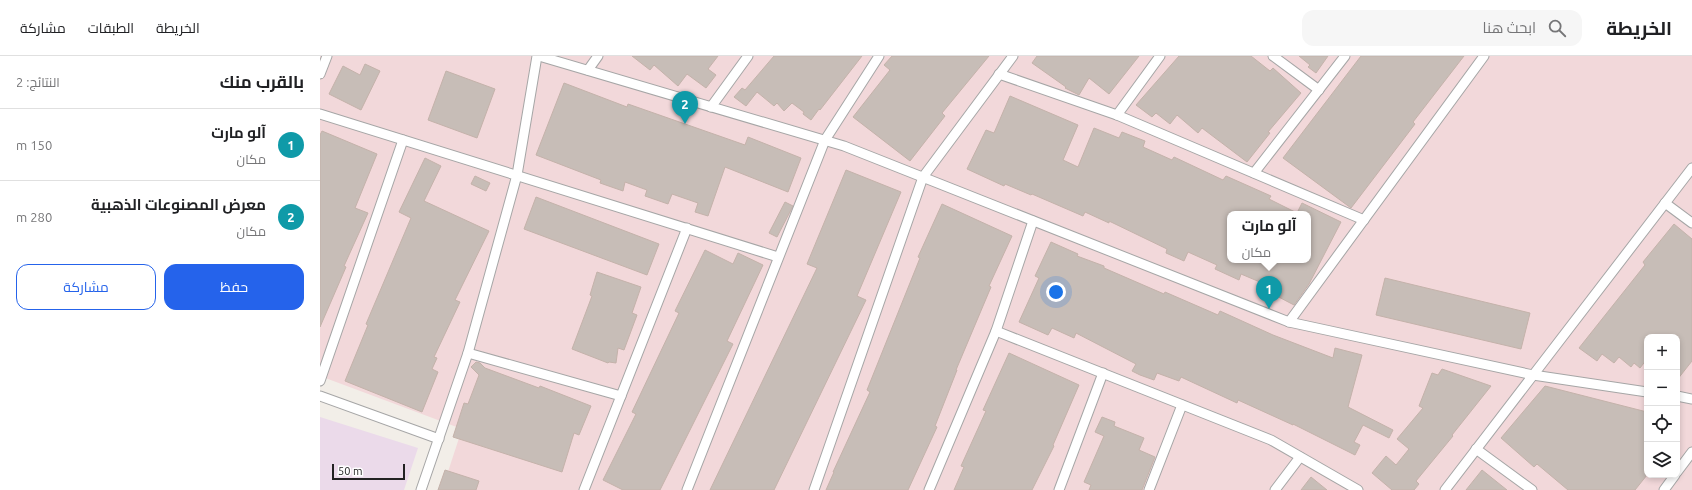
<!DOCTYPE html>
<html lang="ar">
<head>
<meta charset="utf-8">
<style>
  body { margin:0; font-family:Ubuntu,Cairo,sans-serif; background:#f6f6f6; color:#202124; direction:rtl }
  .controls { position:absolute; right:12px; bottom:12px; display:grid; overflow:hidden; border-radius:8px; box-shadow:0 2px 6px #0003 }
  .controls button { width:36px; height:36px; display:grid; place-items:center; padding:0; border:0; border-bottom:1px solid #e0e0e0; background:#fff; color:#202124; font:20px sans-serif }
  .scale { position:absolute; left:12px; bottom:10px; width:73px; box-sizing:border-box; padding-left:4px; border:2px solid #222; border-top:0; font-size:11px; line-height:14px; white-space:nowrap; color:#222; -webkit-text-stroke:3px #fff; paint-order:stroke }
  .you { position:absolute; left:736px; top:236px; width:14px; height:14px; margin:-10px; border:3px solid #fff; border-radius:50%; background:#1a73e8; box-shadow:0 0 0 6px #1a73e833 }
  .badge { display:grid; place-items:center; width:26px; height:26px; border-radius:50%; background:#2563eb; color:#fff; font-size:13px; font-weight:700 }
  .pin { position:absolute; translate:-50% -33px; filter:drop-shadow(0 1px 2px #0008) }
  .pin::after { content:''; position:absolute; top:21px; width:14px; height:12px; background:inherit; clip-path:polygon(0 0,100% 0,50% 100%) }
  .popup { position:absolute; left:907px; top:155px; width:84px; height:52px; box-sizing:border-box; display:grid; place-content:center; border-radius:8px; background:#fff; filter:drop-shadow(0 1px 3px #0005); font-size:13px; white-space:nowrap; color:#757577 }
  .popup b { font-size:15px; color:#202124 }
  .popup::after { content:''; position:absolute; left:50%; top:100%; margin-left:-8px; border:8px solid transparent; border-top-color:#fff }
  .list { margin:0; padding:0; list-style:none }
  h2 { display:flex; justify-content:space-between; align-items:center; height:52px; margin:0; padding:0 16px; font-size:17px }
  h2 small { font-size:13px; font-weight:400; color:#757577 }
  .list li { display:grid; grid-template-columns:26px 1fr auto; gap:12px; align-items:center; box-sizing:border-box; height:72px; padding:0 16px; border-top:1px solid #e0e0e0 }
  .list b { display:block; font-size:15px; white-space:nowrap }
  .list p { margin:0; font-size:13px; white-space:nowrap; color:#757577 }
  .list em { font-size:13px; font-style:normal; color:#757577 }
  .actions { display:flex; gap:8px; padding:12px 16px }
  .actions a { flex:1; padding:9px 0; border:1px solid #2563eb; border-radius:12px; text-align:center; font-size:14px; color:#2563eb }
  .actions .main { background:#2563eb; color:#fff }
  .icon { flex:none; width:22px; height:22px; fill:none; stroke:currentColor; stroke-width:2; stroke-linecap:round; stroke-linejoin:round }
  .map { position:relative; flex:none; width:1372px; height:434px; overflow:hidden; direction:ltr }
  header { display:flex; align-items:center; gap:24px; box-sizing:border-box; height:56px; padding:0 20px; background:#fff; border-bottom:1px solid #e0e0e0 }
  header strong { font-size:19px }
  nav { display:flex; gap:22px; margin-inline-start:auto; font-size:14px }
  .search { width:280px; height:36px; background:#f6f6f6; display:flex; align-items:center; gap:10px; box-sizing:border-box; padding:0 14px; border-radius:12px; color:#757577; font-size:15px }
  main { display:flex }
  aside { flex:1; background:#fff }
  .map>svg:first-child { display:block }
  .commercial { fill:#f2d8da; fill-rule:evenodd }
  .industrial { fill:#ebdaea }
  .building { fill:#c7bdb7; stroke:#c4b2aa; fill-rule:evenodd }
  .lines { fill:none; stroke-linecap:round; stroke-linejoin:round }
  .minor-casing { stroke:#a6a6a6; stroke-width:11 }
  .minor { stroke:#fff; stroke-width:9 }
</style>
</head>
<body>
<header>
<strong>الخريطة</strong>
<div class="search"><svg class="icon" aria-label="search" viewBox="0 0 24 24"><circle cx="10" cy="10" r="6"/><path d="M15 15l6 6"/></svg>ابحث هنا</div>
<nav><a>الخريطة</a><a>الطبقات</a><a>مشاركة</a></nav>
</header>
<main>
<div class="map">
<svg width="1372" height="434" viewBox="0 0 1372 434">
  <rect width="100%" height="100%" fill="#f2eee8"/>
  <!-- commercial -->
  <path class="commercial" d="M0,0H1372V434H122L142,373L0,320ZM910,158H988V204H910ZM1327,281H1357V419H1327Z"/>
  <!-- industrial -->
  <polygon class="industrial" points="0,361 98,392 84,434 0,434"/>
  <!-- building -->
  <g class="building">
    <polygon points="312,0 398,0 388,13 396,19 386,32 367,18 358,30 334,9 330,14"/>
    <polygon points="454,0 542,0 500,54 499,53 491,64 483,58 484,56 472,47 464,55 457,47 454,50 437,36 426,50 414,41 422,32 425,34"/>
    <polygon points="572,0 669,0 622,57 625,60 590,105 533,61 570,14 564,9"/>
    <polygon points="717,0 819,0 789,38 769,22 759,39 745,32 746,31 712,7"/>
    <polygon points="859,0 931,0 950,15 953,12 981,37 948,76 950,77 927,106 882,72 878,77 857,59 850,68 836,57 832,61 816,49"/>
    <polygon points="979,0 1008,0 996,17 988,11 990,9"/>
    <polygon points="1041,0 1144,0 1093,66 1095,68 1031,152 963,102"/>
    <polygon points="45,8 60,15 41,54 9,38 23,10 40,19"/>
    <polygon points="126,15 175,33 157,82 108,64"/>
    <polygon points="244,27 307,51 308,48 425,89 428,81 481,102 468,136 405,111 388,160 375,156 378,147 352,138 348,148 325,140 327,134 305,126 303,135 280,127 281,124 216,99"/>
    <path d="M690,40L758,69L743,104L758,111L774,72L799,82L802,76L825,85L823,91L852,104L854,101L903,124L906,120L951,140L949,143L977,157L982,147L1021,166L989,228L974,249L953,238L954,236L945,232L947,229L921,218L919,224L895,213L897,209L868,196L864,205L846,197L847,193L789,165V167L765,156L763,160L712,138L711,139L685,128L684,130L647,113L666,74L674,77ZM910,158H988V204H910Z"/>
    <polygon points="2,75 57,98 35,152 48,157 24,210 26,211 0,271 0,79"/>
    <polygon points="105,102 121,110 104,145 169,175 135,244 140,246 114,301 117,302 112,313 118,316 102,356 25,325 48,269 46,268 91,162 79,156"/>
    <polygon points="526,114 581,136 537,240 546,244 454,434 390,434 497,212 487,208"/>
    <polygon points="155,120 170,127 166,135 151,128"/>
    <polygon points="216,141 339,188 327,219 204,173"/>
    <polygon points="465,146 473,150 457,181 449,177"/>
    <polygon points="622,148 692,180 669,230 671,231 636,314 637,314 615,370 617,371 588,434 506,434 514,416 513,416 550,336 547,334 600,202 598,201"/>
    <polygon points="1354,168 1372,183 1372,305 1357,324 1357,281 1327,281 1327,303 1320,312 1314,307 1311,311 1299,301 1294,307 1282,298 1277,305 1259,292 1325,209 1323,206"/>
    <polygon points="731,186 758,198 757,200 784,210 784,212 844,238 845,236 898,259 900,255 953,279 1013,302 1015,292 1042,299 1028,351 1073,374 1069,382 1043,369 1034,386 1040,389 1035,399 973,368 973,369 918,344 917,347 861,321 859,325 837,317 834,324 820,319 812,315 816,308 756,277 754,282 732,272 728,279 699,266 719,222 715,220"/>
    <polygon points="385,194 413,208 418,197 443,209 407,285 413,288 340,434 303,434 283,424 316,358 312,356 359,257 355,255"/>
    <polygon points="277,216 321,231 312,257 317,259 304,294 298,292 296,307 289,306 288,307 252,293 272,240 270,239"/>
    <polygon points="1065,222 1210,257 1201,293 1056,259"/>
    <polygon points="689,297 759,329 733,389 734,390 712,434 634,434 644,411 641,410 666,355 663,354"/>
    <polygon points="156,306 160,307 165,312 219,332 220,330 271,350 259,379 254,377 242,416 133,381 144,347 148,348 159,319 151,311"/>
    <polygon points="1122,313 1171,330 1132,379 1133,380 1096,425 1099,428 1094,434 1072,434 1052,417 1066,400 1076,409 1089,393 1077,383 1103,352 1099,350 1112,317 1118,319"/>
    <polygon points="1225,330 1327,356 1327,419 1315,434 1248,434 1217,408 1214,411 1181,382"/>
    <polygon points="782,361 795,366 794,370 824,382 819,394 835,401 822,434 769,434 771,429 764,426 784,380 775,376"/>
    <polygon points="125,414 159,425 156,434 118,434"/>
    <polygon points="1162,414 1187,434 1146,434"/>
    <polygon points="991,421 1007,434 981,434"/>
  </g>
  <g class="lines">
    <!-- minor casing -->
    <g class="minor-casing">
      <g id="minor">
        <polyline points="219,0 524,90 969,266 1213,319 1327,336"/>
        <polyline points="953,0 999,34"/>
        <polyline points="268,14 278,0"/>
        <polyline points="0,18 7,0"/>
        <polyline points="679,18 797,59 1044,164"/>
        <polyline points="391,51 428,0"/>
        <polyline points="0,58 458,201"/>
        <polyline points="797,59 840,0"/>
        <polyline points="934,117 1025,0"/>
        <polyline points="1345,147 1372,167"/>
        <polyline points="969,266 1164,0"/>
        <polyline points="676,275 951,384 1038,434"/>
        <polyline points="148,297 301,340"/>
        <polyline points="0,325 83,84"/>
        <polyline points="0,340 119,383"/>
        <polyline points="1357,340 1372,343"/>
        <polyline points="1156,393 1212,434"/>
        <polyline points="1357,416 1372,396"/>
        <polyline points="101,434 148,297 197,119 217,0"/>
        <polyline points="264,434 367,172"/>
        <polyline points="367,434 505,84 559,0"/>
        <polyline points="494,434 603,121 693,0"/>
        <polyline points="609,434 676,275 713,165"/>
        <polyline points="739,434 783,317"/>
        <polyline points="829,434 862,349"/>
        <polyline points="955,434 980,401"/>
        <polyline points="1125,434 1372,112"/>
        <polyline points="1344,434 1355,419"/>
      </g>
    </g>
    <!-- minor -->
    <use href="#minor" class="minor"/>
  </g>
</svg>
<div class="controls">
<button>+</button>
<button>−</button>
<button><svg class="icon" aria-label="locate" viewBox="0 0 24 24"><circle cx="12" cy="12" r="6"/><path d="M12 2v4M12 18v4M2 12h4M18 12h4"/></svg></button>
<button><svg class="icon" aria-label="layers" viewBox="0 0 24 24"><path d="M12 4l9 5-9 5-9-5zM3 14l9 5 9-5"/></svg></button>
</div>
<div class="scale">50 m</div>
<div class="you"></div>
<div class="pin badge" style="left:949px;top:253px;background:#0f9aa8">1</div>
<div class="popup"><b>آلو مارت</b>مكان</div>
<div class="pin badge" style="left:365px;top:68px;background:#0f9aa8">2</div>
</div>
<aside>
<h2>بالقرب منك<small>النتائج: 2</small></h2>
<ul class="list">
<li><span class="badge" style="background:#0f9aa8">1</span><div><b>آلو مارت</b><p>مكان</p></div><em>150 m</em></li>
<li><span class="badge" style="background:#0f9aa8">2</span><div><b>معرض المصنوعات الذهبية</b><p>مكان</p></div><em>280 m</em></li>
</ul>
<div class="actions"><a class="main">حفظ</a><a>مشاركة</a></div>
</aside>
</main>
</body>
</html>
